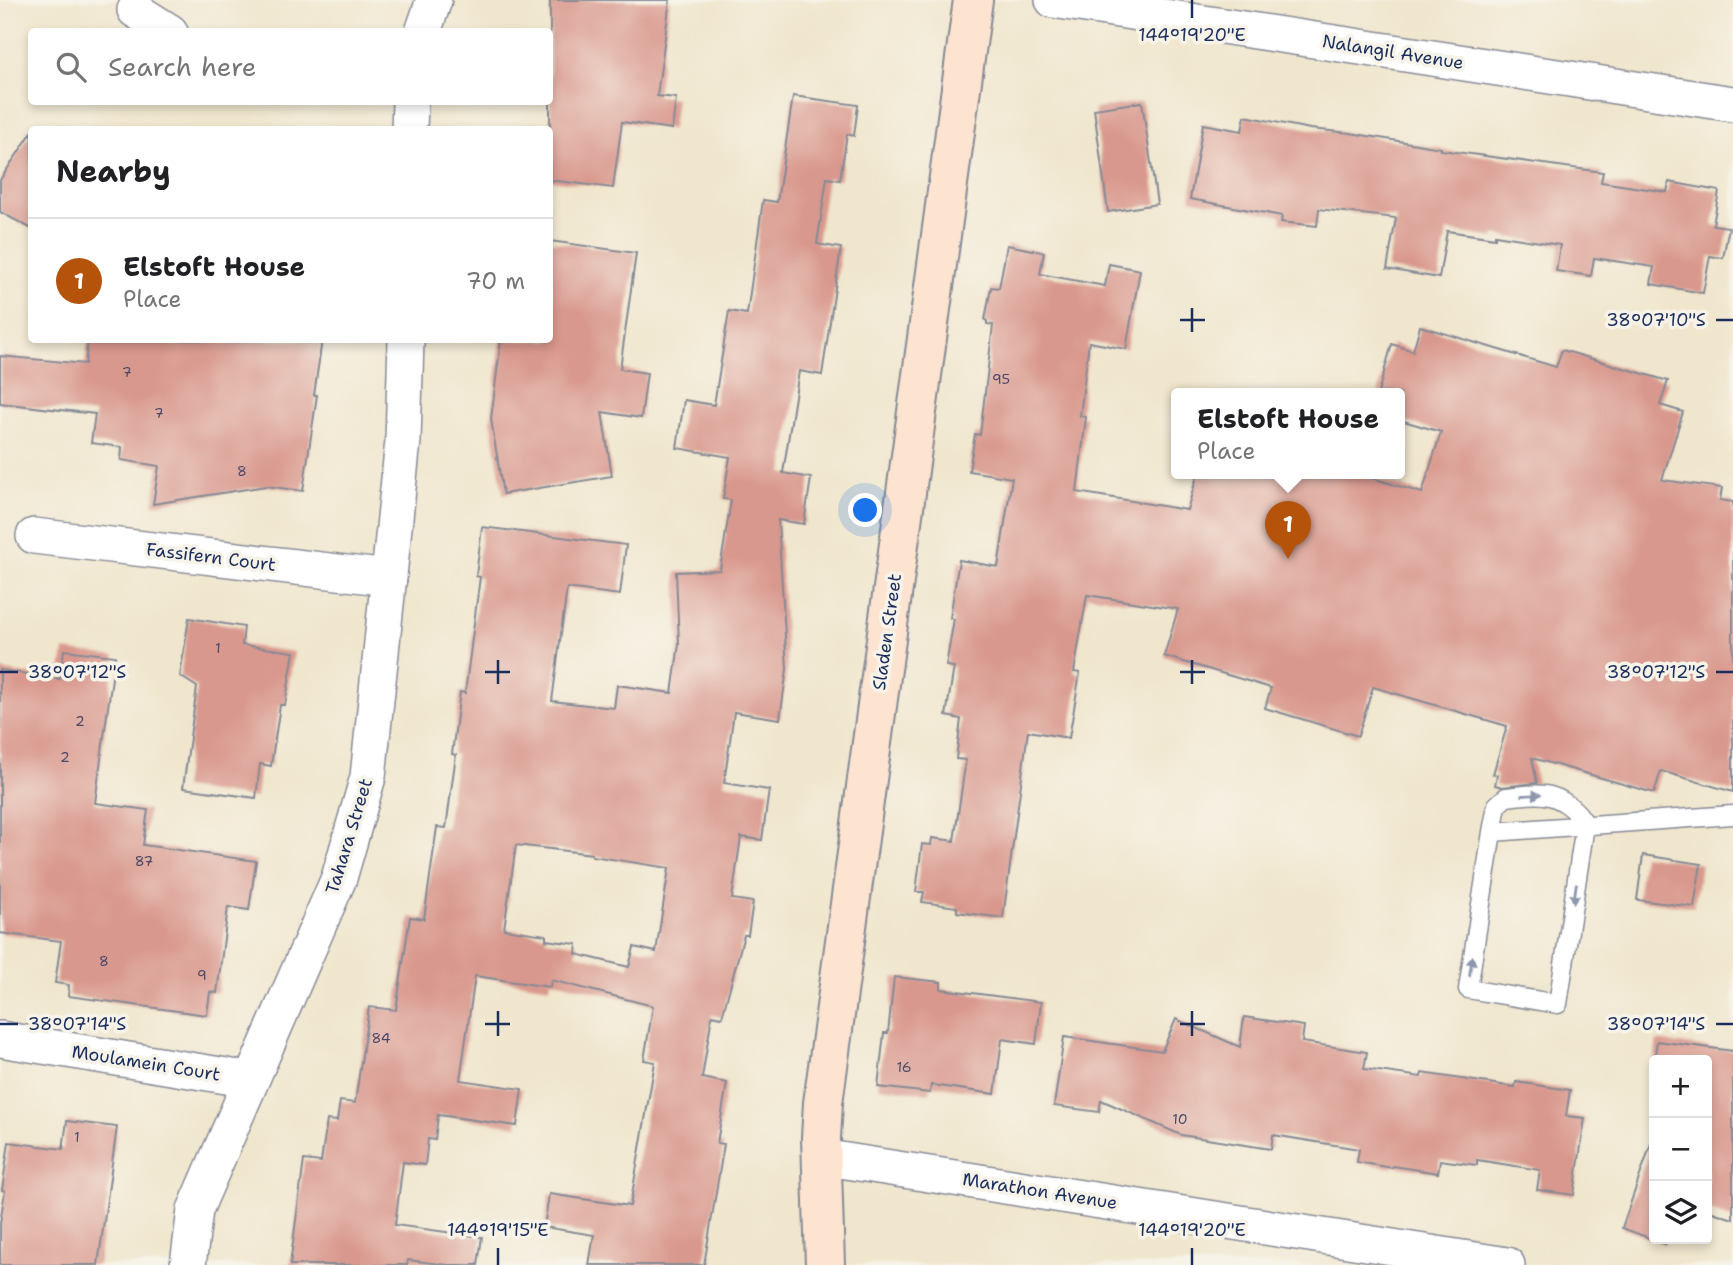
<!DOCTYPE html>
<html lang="en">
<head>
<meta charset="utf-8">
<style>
  body { margin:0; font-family:"Shantell Sans",sans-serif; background:#f2f2f2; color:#202124 }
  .controls { position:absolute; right:21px; bottom:21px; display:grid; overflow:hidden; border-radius:7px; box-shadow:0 4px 10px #0003 }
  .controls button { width:63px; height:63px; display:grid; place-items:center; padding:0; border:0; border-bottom:2px solid #e0e0e0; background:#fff; color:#202124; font:35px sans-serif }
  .you { position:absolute; left:866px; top:511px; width:24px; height:24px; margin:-18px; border:5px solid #fff; border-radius:50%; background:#1a73e8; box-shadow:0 0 0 10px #1a73e833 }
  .badge { display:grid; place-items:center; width:46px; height:46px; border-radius:50%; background:#b45309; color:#fff; font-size:23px; font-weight:700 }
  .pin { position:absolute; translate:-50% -58px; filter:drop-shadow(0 2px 4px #0008) }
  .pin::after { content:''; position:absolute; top:37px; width:24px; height:21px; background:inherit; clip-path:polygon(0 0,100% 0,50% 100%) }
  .popup { position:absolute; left:1171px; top:388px; width:234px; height:91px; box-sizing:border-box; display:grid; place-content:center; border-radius:7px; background:#fff; filter:drop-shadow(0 2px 5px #0005); font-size:23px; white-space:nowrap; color:#757577 }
  .popup b { font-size:26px; color:#202124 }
  .popup::after { content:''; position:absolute; left:50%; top:100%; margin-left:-14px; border:14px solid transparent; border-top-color:#fff }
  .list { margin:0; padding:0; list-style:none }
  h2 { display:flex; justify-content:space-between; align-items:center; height:91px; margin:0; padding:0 28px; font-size:30px }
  h2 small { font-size:23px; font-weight:400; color:#757577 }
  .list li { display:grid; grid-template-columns:46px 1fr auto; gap:21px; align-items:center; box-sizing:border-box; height:126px; padding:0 28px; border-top:2px solid #e0e0e0 }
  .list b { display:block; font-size:26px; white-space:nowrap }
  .list p { margin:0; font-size:23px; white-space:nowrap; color:#757577 }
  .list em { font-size:23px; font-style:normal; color:#757577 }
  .icon { flex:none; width:38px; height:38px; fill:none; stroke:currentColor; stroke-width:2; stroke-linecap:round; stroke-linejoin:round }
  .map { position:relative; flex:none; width:1733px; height:1265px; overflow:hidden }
  .search { position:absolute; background:#fff; box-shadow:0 4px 10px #0003; left:28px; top:28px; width:525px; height:77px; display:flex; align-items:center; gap:18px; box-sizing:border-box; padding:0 24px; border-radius:7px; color:#757577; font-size:26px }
  .panel { position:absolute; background:#fff; box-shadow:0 4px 10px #0003; left:28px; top:126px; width:525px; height:217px; border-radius:7px }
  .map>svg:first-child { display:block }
  .building { fill:#d9988d; fill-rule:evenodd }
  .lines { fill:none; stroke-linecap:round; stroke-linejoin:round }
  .lane-casing { stroke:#868a96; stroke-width:21 }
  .street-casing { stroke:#868a96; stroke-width:38 }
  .secondary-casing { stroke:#868a96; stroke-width:42 }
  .lane { stroke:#fff; stroke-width:18 }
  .street { stroke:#fff; stroke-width:35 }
  .secondary { stroke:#fde4d0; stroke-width:38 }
  .oneway { fill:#8d97ae }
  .ticks { fill:none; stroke:#1b2f5e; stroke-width:2.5 }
  .labels { text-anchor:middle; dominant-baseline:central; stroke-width:7; stroke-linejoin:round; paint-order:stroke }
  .number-label { font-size:14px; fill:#4a496a }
  .street-label { font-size:18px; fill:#1b2f5e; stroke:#f7f3e8 }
  .ticks-label { font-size:18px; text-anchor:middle; fill:#1b2f5e; stroke:#f7f3e8; stroke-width:7; stroke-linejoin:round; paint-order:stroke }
</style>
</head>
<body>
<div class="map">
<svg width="1733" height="1265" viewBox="0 0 1733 1265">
  <rect width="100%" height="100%" fill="#f7f3e8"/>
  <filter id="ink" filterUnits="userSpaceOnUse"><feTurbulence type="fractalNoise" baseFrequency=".0143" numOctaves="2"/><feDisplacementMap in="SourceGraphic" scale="14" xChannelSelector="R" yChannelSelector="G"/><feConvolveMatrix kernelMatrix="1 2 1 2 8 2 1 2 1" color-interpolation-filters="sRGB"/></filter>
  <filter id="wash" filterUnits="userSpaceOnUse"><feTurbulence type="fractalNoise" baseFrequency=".00686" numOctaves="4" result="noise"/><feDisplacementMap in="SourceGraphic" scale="28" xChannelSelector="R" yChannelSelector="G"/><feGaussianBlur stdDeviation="1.57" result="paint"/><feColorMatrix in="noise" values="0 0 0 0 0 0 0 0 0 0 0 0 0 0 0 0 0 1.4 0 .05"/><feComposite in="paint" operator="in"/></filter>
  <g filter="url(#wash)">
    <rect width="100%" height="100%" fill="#f0e6cd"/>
    <g id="blocks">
      <!-- building -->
      <g class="building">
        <polygon points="550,0 670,0 657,96 676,98 672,129 622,122 613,188 550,180"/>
        <path d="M793,96L858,105L854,136L847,134L840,180L827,178L817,244L841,248L822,375L799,371L783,473L811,478L804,524L778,520L787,669L780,719L734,712L724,783L769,790L762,840L741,837L732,899L753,902L748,935H744L722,1017L712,1015L702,1078L727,1083L717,1143L724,1144L704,1265H589L594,1235L544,1227L549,1194L630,1206L655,1062L644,1060L653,1006L551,980L550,987L475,976L460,1080L522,1089L517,1126L438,1115L435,1140L428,1139L425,1165L403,1162L395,1225L482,1237L478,1265H448L408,1260L407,1265H290L304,1160L321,1162L327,1120L337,1121L340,1101L355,1103L369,1007L396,1010L410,917L424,919L437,827L446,828L456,755L452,754L460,692L465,693L480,577L476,576L482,527L626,545L620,595L567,588L552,701L614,708L617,685L672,693L679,644L676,572L720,570L731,500L723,499L730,457L677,448L684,400L714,405L729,311L747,314L763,200L777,202ZM516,845L592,854V856L669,868L656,952L634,947L629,967L576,954L577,944L546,940V935L504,929Z"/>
        <polygon points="1142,102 1157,204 1108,212 1094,109"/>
        <polygon points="1245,116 1310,129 1350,133 1441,148 1441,150 1603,172 1601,182 1667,192 1669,182 1719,191 1713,225 1729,227 1723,258 1710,256 1703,293 1651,284 1654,267 1594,258 1591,276 1556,271 1560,245 1495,235 1495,238 1447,231 1439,278 1387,269 1396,218 1319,209 1317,226 1281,222 1282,216 1190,199 1203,124 1242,131"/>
        <polygon points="32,132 32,229 0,212 0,180"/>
        <polygon points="550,241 636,253 620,369 647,373 641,418 602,412 612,476 503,494 491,419 501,340 550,340"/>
        <polygon points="1007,245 1044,252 1040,274 1105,286 1109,264 1140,270 1126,349 1089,342 1080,416 1086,417 1077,492 1187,510 1198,473 1355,473 1422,493 1441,432 1400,420 1400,393 1378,393 1392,344 1413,351 1420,326 1556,367 1562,350 1668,381 1660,405 1683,412 1662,480 1722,488 1720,500 1733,502 1733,792 1661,771 1654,793 1532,758 1537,783 1502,787 1495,785 1497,775 1493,774 1507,726 1373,687 1358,736 1265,708 1271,688 1164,656 1178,609 1087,595 1074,672 1080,673 1069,738 1028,731 1003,918 957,912 957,907 922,902 924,892 916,892 922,844 931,845 932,838 954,841 966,760 956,759 961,719 946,716 954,667 946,666 954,619 950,618 959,560 998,567 1012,478 969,471 975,434 980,435 993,325 987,324 987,321 985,320 991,287 999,288"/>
        <polygon points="88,340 322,340 314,395 317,395 303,491 266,486 153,504 159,466 121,460 122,447 91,443 95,414 0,403 0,356 85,364"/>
        <polygon points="189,618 244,627 242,645 294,652 285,705 280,705 271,766 260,764 256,798 183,788 197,687 180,676"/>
        <polygon points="64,650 115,656 95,803 148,810 143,845 256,861 249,910 228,907 217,993 210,992 207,1015 68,996 69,985 55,983 61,941 0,933 0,670 60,679"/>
        <polygon points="1643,855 1701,864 1694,907 1637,900"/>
        <polygon points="894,977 941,982 941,989 1041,1002 1036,1044 1002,1039 995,1094 931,1085 930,1093 878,1087 884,1033 888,1033"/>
        <polygon points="1244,1017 1304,1026 1302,1042 1367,1052 1364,1069 1421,1077 1422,1073 1515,1087 1516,1082 1570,1090 1566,1116 1585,1118 1574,1195 1537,1190 1540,1170 1477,1160 1477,1165 1440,1160 1438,1173 1393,1166 1392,1168 1357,1162 1359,1149 1273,1135 1271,1149 1181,1135 1101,1100 1099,1112 1054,1106 1064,1037 1162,1051 1176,1019 1240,1047"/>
        <polygon points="1657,1041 1733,1051 1733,1219 1707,1210 1707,1060 1654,1060"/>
        <polygon points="67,1121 117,1127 98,1265 0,1265 0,1223 5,1191 2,1190 9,1142 63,1149"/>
        <polygon points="1654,1135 1654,1239 1667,1239 1665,1244 1622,1228"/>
      </g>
    </g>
  </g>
  <g filter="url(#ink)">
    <use href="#blocks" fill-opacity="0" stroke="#868a96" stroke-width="2"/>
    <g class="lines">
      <!-- lane casing -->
      <g class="lane-casing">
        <path id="lane" d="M1492,832L1497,805L1506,797C1518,796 1533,793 1545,795C1561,797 1579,811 1585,825L1558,1004L1468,989L1492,832L1733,815"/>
      </g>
      <!-- street casing -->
      <g class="street-casing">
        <g id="street">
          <polyline points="1053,0 1733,104"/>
          <polyline points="135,10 170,32"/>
          <polyline points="423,32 434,0"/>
          <polyline points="409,130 410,102"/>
          <polyline points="34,536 389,578"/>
          <polyline points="0,1039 251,1080"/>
          <polyline points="821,1157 1507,1265"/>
          <polyline points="188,1265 195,1210 339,878 368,777 403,441 406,340"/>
        </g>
      </g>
      <!-- secondary casing -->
      <g class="secondary-casing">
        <polyline id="secondary" points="825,1265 821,1138 823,1103 973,0"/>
      </g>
      <!-- lane -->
      <use href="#lane" class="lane"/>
      <!-- street -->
      <use href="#street" class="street"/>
      <!-- secondary -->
      <use href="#secondary" class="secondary"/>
    </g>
    <!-- one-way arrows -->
    <defs><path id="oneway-solid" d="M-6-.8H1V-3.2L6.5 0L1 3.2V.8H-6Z" transform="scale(1.75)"/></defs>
    <g class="oneway">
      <use href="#oneway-solid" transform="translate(1531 795) rotate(-3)"/>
      <use href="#oneway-solid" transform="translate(1575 893) rotate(98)"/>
      <use href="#oneway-solid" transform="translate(1471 966) rotate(-81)"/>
    </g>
  </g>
  <!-- ticks -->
  <path class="ticks" d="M1192,0V18M1192,308V332M1180,320H1205M1716,320H1733M498,660V684M1192,660V684M0,672H18M485,672H510M1180,672H1205M1716,672H1733M498,1011V1036M1192,1011V1036M0,1024H18M485,1024H510M1180,1024H1205M1716,1024H1733M498,1248V1265M1192,1248V1265"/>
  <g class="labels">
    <!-- number labels -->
    <g class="number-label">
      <text x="127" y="372">7</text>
      <text x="1001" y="379">95</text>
      <text x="159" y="413">7</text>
      <text x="242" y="471">8</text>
      <text x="218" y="648">1</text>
      <text x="80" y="721">2</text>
      <text x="65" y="757">2</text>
      <text x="144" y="861">87</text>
      <text x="104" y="961">8</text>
      <text x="202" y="975">9</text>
      <text x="381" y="1038">84</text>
      <text x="904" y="1067">16</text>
      <text x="1180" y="1119">10</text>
      <text x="77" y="1137">1</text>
    </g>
    <!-- street labels -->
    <g class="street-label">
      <text transform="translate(1393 52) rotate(9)">Nalangil Avenue</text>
      <text transform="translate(211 557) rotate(7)">Fassifern Court</text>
      <text transform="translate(887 632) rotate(-82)">Sladen Street</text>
      <text transform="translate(349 836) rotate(-73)">Tahara Street</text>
      <text transform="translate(146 1063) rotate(9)">Moulamein Court</text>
      <text transform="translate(1040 1191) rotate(9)">Marathon Avenue</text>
    </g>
  </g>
  <g class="ticks-label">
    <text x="1192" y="41">144°19'20"E</text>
    <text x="1656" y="326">38°07'10"S</text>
    <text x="77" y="678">38°07'12"S</text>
    <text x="1656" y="678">38°07'12"S</text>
    <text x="77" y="1030">38°07'14"S</text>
    <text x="1656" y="1030">38°07'14"S</text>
    <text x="498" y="1236">144°19'15"E</text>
    <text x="1192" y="1236">144°19'20"E</text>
  </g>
</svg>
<div class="controls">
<button>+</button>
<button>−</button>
<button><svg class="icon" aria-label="layers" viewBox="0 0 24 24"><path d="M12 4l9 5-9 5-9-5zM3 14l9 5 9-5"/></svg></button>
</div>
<div class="you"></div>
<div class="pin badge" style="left:1288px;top:559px">1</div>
<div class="popup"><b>Elstoft House</b>Place</div>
<div class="search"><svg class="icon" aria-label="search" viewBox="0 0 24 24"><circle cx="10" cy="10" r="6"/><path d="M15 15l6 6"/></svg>Search here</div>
<section class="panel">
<h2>Nearby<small></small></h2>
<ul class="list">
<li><span class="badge">1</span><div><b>Elstoft House</b><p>Place</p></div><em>70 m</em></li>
</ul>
</section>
</div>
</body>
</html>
